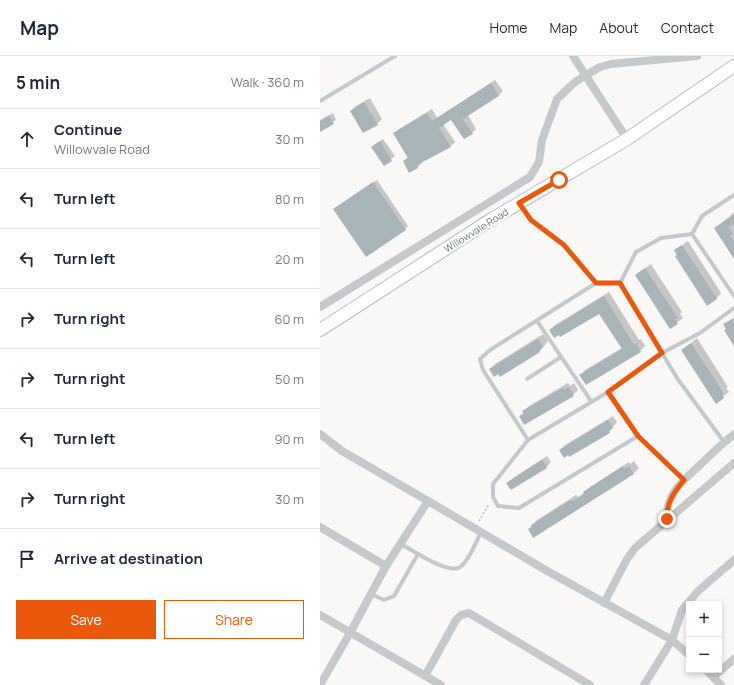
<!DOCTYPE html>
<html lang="en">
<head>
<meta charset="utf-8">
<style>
  body { margin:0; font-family:Manrope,sans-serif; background:#f6f6f7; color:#1f2937 }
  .controls { position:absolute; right:12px; bottom:12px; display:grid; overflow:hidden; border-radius:0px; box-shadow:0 2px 6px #0003 }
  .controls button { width:36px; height:36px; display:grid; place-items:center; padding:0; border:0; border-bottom:1px solid #e0e1e3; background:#fff; color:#1f2937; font:20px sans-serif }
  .stop { position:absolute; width:12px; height:12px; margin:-9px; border:3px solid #ea580c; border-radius:50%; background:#fff }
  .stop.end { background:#ea580c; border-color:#fff; box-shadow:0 1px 4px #0008 }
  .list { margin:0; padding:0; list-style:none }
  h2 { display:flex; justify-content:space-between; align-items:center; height:52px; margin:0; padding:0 16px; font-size:17px }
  h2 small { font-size:13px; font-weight:400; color:#747a83 }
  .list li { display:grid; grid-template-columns:26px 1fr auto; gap:12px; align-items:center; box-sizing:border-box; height:60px; padding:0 16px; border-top:1px solid #e0e1e3 }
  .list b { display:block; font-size:15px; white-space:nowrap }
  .list p { margin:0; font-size:13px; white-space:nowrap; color:#747a83 }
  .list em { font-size:13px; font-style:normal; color:#747a83 }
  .actions { display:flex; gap:8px; padding:12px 16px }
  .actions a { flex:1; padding:9px 0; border:1px solid #ea580c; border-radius:0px; text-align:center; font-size:14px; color:#ea580c }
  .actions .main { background:#ea580c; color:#fff }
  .icon { flex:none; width:22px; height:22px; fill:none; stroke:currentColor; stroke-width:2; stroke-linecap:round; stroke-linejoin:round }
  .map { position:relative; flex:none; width:414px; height:629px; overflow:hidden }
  header { display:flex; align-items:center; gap:24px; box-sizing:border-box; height:56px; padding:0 20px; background:#fff; border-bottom:1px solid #e0e1e3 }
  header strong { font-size:19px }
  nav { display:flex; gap:22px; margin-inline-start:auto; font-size:14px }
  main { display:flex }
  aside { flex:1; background:#fff }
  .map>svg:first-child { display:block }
  .shadow { fill:#0003 }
  .building { fill:#a8b4b8 }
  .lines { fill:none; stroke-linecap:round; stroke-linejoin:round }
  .secondary-casing { stroke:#b6bdc0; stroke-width:14 }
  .path { stroke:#bec1c3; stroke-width:1.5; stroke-dasharray:2 2; stroke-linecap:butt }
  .lane { stroke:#c4c9cc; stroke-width:4 }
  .street { stroke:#c4c9cc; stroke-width:8 }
  .secondary { stroke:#fff; stroke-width:12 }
  .route { stroke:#ea580c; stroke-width:5 }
  .labels { text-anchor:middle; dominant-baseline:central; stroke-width:4; stroke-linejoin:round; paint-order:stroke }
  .street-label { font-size:10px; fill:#637982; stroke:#fff }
</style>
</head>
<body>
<header>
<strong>Map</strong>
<nav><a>Home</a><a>Map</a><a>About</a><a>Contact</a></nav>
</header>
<main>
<aside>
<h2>5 min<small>Walk · 360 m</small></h2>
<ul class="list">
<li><svg class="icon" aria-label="ahead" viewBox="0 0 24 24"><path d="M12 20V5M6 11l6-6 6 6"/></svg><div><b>Continue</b><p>Willowvale Road</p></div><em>30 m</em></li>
<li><svg class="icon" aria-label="left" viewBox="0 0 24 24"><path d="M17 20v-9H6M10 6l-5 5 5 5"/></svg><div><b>Turn left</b></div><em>80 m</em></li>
<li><svg class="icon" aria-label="left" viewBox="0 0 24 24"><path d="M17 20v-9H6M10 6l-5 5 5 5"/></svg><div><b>Turn left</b></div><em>20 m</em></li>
<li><svg class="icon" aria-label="right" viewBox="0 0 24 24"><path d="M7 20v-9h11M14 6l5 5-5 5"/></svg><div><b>Turn right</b></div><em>60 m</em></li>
<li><svg class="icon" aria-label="right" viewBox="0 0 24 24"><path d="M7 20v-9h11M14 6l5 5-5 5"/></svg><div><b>Turn right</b></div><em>50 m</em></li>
<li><svg class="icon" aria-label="left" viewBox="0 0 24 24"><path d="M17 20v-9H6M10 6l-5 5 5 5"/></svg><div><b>Turn left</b></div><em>90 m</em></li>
<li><svg class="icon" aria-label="right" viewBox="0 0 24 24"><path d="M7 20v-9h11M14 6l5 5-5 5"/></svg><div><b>Turn right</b></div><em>30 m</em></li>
<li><svg class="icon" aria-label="arrive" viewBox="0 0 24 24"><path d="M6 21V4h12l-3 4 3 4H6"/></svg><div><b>Arrive at destination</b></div></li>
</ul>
<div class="actions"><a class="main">Save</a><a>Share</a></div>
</aside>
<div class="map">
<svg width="414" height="629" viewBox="0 0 414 629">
  <rect width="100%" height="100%" fill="#f9f8f6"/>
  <!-- shadow -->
  <g class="shadow">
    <polygon points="175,24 183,35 179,39 148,59 156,73 152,77 131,63 123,68 135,86 131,90 101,105 102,107 98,111 90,115 84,105 89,100 75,78 79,73 112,53 117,62"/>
    <polygon points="50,42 62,63 57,68 31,55 36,50"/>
    <polygon points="13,57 16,64 0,75 0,64"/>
    <polygon points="63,83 75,100 64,108 52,91"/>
    <polygon points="57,124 88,170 85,173 18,150"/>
    <polygon points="414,156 414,201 395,172 410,160"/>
    <polygon points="368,185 401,237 396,243 355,194"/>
    <polygon points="331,208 362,256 360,258 363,262 350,272 316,219"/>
    <polygon points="289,236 319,284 321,283 325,290 320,295 261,319 265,314 302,292 280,256 239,278 230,274 235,269"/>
    <polygon points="414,261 414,288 405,269"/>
    <polygon points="223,278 228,285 220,295 170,313 175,308"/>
    <polygon points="377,282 408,331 406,332 409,336 396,346 362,294"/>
    <polygon points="248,327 250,330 254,327 258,334 253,339 200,360 209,350"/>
    <polygon points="293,360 297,366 289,376 240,394 245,389"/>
    <polygon points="227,400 231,406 226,412 188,427 193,422"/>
    <polygon points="314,405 319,412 314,417 213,480 209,473 217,464 256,439 258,441 265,436 270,431 309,406 310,408"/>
  </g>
  <!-- building -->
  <g class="building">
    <polygon points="171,27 179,40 143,63 153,78 144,83 131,64 119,72 131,91 97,109 98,112 89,117 83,105 88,102 73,77 107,57 112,65"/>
    <polygon points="44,46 58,69 43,77 30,55"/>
    <polygon points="9,60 14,68 0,76 0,65"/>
    <polygon points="60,85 72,105 64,110 51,91"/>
    <polygon points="53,126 86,174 46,201 13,153"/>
    <polygon points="414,159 414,168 408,171 413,178 410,180 414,185 414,203 394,172"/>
    <polygon points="362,189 397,243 387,250 355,200 357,199 354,194"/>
    <polygon points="325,212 358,262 355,263 358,268 350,273 315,219"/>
    <polygon points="284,240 314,289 316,287 321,296 266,329 259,319 302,293 279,258 240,281 239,279 234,282 229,274"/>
    <polygon points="412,263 414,267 414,290 404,274 406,273 403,268"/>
    <polygon points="218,283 223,291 219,294 220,296 180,321 178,318 174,321 169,313"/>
    <polygon points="371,287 403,336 402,338 404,342 396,348 361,294"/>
    <polygon points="249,331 254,340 204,369 199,360 204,358 202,355 243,332 244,334"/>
    <polygon points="288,364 293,372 289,375 290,377 249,401 248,399 244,402 239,394"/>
    <polygon points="222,404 227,412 191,434 186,427"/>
    <polygon points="303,410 304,413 309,410 314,418 213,482 208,473 212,471 211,469 251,444 252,445 265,438 263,436"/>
  </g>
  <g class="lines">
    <!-- secondary casing -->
    <g class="secondary-casing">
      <polyline id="secondary" points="0,274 172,163 307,83 414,10"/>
    </g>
    <!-- path -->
    <g class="path">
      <polyline points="205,155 211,164 244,189 273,223"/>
      <polyline points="322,384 359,419"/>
      <polyline points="159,465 169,448"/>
    </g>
    <!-- lane -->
    <g class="lane">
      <polyline points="0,45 75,0"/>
      <polyline points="372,178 414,240"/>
      <polyline points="300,227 316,196 341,182 372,178 382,160 414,139"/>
      <polyline points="217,265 271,345"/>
      <polyline points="207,323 241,301"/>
      <polyline points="288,336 318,380 199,452 178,450 173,441 173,428 208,384 288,336 342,297 380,277 414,252"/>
      <polyline points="208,384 163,314 160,303 170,294 276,227 300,227 357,322 404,386"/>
      <path d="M81,488C92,494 128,519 140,511C148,506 157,485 161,476"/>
      <polyline points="51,538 64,544 74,540 98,498"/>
    </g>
    <!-- street -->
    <g class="street">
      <polyline points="253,0 307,83"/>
      <polyline points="0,251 210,121 219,106 222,84 237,43 255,26 266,19 280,11 291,8 377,0"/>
      <polyline points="0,378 22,395 108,445 229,516 352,584 369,599"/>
      <path d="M347,463C345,438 365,423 382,407C392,397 403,387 414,378"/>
      <polyline points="0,471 66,510"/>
      <polyline points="284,547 307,503 315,492 414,407"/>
      <polyline points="0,559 121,629"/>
      <polyline points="386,614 401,629"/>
      <polyline points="105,620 136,564 141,559 149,557 270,629"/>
      <polyline points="393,621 414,603"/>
      <polyline points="0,629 30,577 66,510 108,445"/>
      <polyline points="324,629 352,584 362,554 378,535 414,504"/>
    </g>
    <!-- secondary -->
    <use href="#secondary" class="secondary"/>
  </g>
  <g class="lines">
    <!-- route -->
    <path class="route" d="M239,124L199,147L211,164L244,189L276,227H300L342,297L288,336L318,380L364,424C354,436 346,447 347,463"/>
  </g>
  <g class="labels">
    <!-- street labels -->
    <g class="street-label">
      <text transform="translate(156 174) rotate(-32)">Willowvale Road</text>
    </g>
  </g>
</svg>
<div class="controls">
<button>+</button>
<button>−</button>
</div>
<div class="stop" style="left:239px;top:124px"></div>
<div class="stop end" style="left:347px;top:463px"></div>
</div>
</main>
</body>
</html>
